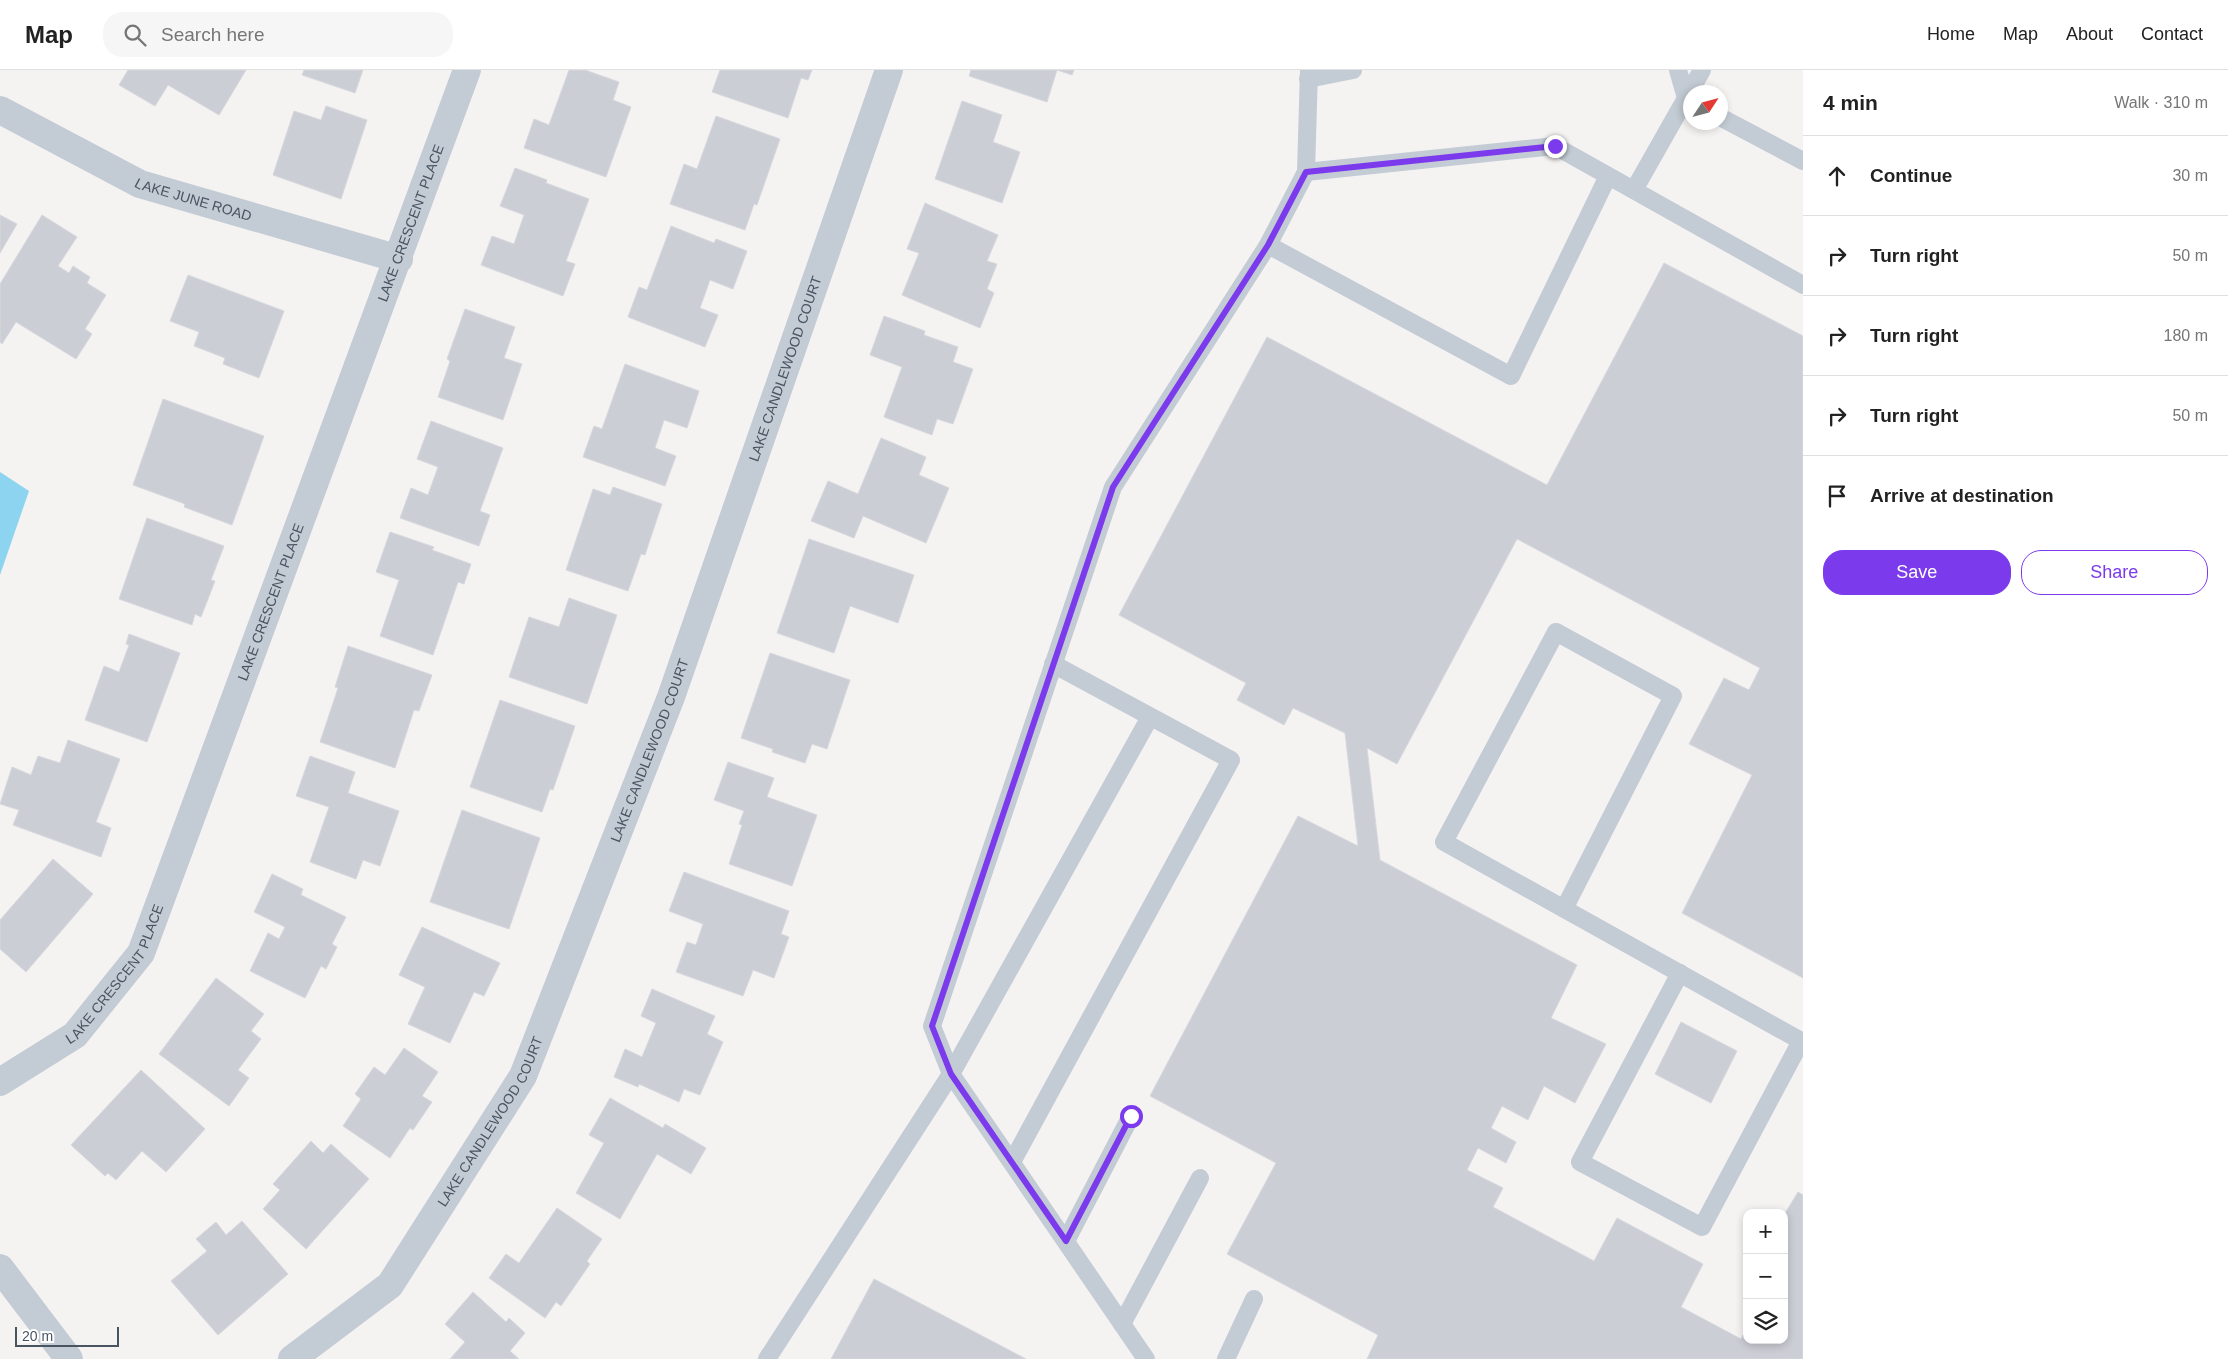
<!DOCTYPE html>
<html lang="en">
<head>
<meta charset="utf-8">
<style>
  body { margin:0; font-family:Helvetica,sans-serif; background:#f6f6f6; color:#222 }
  .controls { position:absolute; right:15px; bottom:15px; display:grid; overflow:hidden; border-radius:10px; box-shadow:0 2px 8px #0003 }
  .controls button { width:45px; height:45px; display:grid; place-items:center; padding:0; border:0; border-bottom:1px solid #e0e0e0; background:#fff; color:#222; font:25px sans-serif }
  .compass { position:absolute; left:1683px; top:15px; width:45px; height:45px; border-radius:50%; background:#fff; box-shadow:0 2px 8px #0003; rotate:54deg }
  .scale { position:absolute; left:15px; bottom:12px; width:104px; box-sizing:border-box; padding-left:5px; border:2px solid #495461; border-top:0; font-size:14px; line-height:18px; white-space:nowrap; color:#495461; -webkit-text-stroke:4px #fff; paint-order:stroke }
  .stop { position:absolute; width:15px; height:15px; margin:-11px; border:4px solid #7c3aed; border-radius:50%; background:#fff }
  .stop.end { background:#7c3aed; border-color:#fff; box-shadow:0 1px 5px #0008 }
  .list { margin:0; padding:0; list-style:none }
  h2 { display:flex; justify-content:space-between; align-items:center; height:65px; margin:0; padding:0 20px; font-size:21px }
  h2 small { font-size:16px; font-weight:400; color:#767676 }
  .list li { display:grid; grid-template-columns:32px 1fr auto; gap:15px; align-items:center; box-sizing:border-box; height:80px; padding:0 20px; border-top:1px solid #e0e0e0 }
  .list b { display:block; font-size:19px; white-space:nowrap }
  .list em { font-size:16px; font-style:normal; color:#767676 }
  .actions { display:flex; gap:10px; padding:15px 20px }
  .actions a { flex:1; padding:11px 0; border:1px solid #7c3aed; border-radius:20px; text-align:center; font-size:18px; color:#7c3aed }
  .actions .main { background:#7c3aed; color:#fff }
  .icon { flex:none; width:28px; height:28px; fill:none; stroke:currentColor; stroke-width:2; stroke-linecap:round; stroke-linejoin:round }
  .map { position:relative; flex:none; width:1803px; height:1289px; overflow:hidden }
  header { display:flex; align-items:center; gap:30px; box-sizing:border-box; height:70px; padding:0 25px; background:#fff; border-bottom:1px solid #e0e0e0 }
  header strong { font-size:24px }
  nav { display:flex; gap:28px; margin-inline-start:auto; font-size:18px }
  .search { width:350px; height:45px; background:#f6f6f6; display:flex; align-items:center; gap:12px; box-sizing:border-box; padding:0 18px; border-radius:20px; color:#767676; font-size:19px }
  main { display:flex }
  aside { flex:1; background:#fff }
  .map>svg:first-child { display:block }
  .water { fill:#8dd4f0 }
  .building { fill:#ccced5; stroke:#d6d8de }
  .lines { fill:none; stroke-linecap:round; stroke-linejoin:round }
  .service { stroke:#c3cbd4; stroke-width:18 }
  .minor { stroke:#c3cbd4; stroke-width:28 }
  .route { stroke:#7c3aed; stroke-width:6 }
  .labels { text-anchor:middle; dominant-baseline:central; stroke-width:4; stroke-linejoin:round; paint-order:stroke }
  .street-label { font-size:14px; fill:#495461; stroke:#fff }
</style>
</head>
<body>
<header>
<strong>Map</strong>
<div class="search"><svg class="icon" aria-label="search" viewBox="0 0 24 24"><circle cx="10" cy="10" r="6"/><path d="M15 15l6 6"/></svg>Search here</div>
<nav><a>Home</a><a>Map</a><a>About</a><a>Contact</a></nav>
</header>
<main>
<div class="map">
<svg width="1803" height="1289" viewBox="0 0 1803 1289">
  <rect width="100%" height="100%" fill="#f5f2f2"/>
  <!-- water -->
  <polygon class="water" points="0,402 29,421 0,505"/>
  <!-- building -->
  <g class="building">
    <polygon points="128,0 246,0 219,45 168,15 155,36 119,15"/>
    <polygon points="304,0 363,0 355,23 302,5"/>
    <polygon points="569,0 585,0 619,12 613,30 631,37 606,107 524,78 534,49 549,55"/>
    <polygon points="720,0 812,0 808,10 801,8 788,48 712,22"/>
    <polygon points="971,0 1074,0 1072,5 1057,0 1047,32 969,6"/>
    <polygon points="962,31 1002,45 993,72 1020,82 1002,133 935,109"/>
    <polygon points="326,36 367,50 341,129 273,105 294,41 321,50"/>
    <polygon points="716,46 780,69 757,135 754,134 745,160 670,134 684,94 697,99"/>
    <polygon points="515,98 547,110 546,113 589,129 566,191 575,194 563,226 481,195 492,166 514,174 524,145 500,136"/>
    <polygon points="925,133 998,165 987,191 997,194 987,219 994,223 980,258 902,225 919,183 907,179"/>
    <polygon points="0,145 17,154 0,183"/>
    <polygon points="42,145 77,167 58,196 69,203 73,196 90,207 87,213 106,225 85,259 92,264 76,289 16,252 2,274 0,272 0,214"/>
    <polygon points="671,156 714,173 716,169 747,181 733,219 710,210 700,238 718,245 705,277 628,247 639,217 647,220"/>
    <polygon points="1664,193 1803,266 1803,908 1682,843 1752,705 1689,674 1724,608 1749,620 1760,598 1517,469 1397,694 1367,678 1380,790 1577,895 1551,948 1606,974 1575,1033 1544,1016 1528,1050 1502,1036 1491,1058 1516,1072 1506,1093 1478,1078 1467,1100 1503,1118 1493,1137 1594,1191 1617,1148 1703,1194 1681,1237 1741,1269 1747,1257 1747,1270 1784,1270 1784,1145 1798,1122 1803,1125 1803,1289 1367,1289 1378,1265 1227,1184 1276,1093 1150,1026 1298,746 1358,776 1345,663 1293,638 1284,655 1237,630 1246,613 1119,545 1267,267 1547,415"/>
    <polygon points="188,205 284,241 259,308 223,294 225,288 194,276 199,262 170,251"/>
    <polygon points="465,239 515,257 504,288 522,294 503,350 438,327 450,291 447,289"/>
    <polygon points="884,246 925,261 924,265 958,277 953,292 973,299 953,354 937,349 932,365 884,347 902,297 870,285"/>
    <polygon points="625,294 699,321 687,358 664,350 655,378 676,386 665,416 583,387 594,356 602,359"/>
    <polygon points="163,329 264,366 232,455 184,437 185,434 133,415"/>
    <polygon points="431,351 503,378 480,441 490,445 479,476 400,448 411,418 428,425 438,397 417,389"/>
    <polygon points="881,368 926,387 919,405 949,418 926,473 863,446 854,468 811,451 828,411 858,424"/>
    <polygon points="613,417 662,434 645,485 641,484 628,521 566,500 593,419 610,425"/>
    <polygon points="147,448 224,476 211,510 215,511 201,547 195,544 192,555 119,529"/>
    <polygon points="390,462 434,477 432,480 471,494 464,514 458,512 433,585 380,566 399,510 376,502"/>
    <polygon points="809,469 914,505 898,553 850,536 834,583 777,563"/>
    <polygon points="569,528 617,545 587,634 509,607 529,547 559,557"/>
    <polygon points="129,564 180,583 147,672 85,650 104,596 119,602 129,575 126,574"/>
    <polygon points="348,576 432,605 419,641 414,640 395,698 320,672 338,618 335,617"/>
    <polygon points="770,583 850,610 827,679 812,674 805,693 772,682 773,679 741,668"/>
    <polygon points="500,630 575,656 553,720 550,719 542,742 470,717"/>
    <polygon points="68,670 120,689 96,752 111,758 101,787 13,755 19,740 0,734 12,697 31,705 38,686 60,693"/>
    <polygon points="310,686 355,702 348,723 399,741 380,796 363,790 356,809 310,792 329,737 296,726"/>
    <polygon points="728,692 774,708 767,727 817,745 792,816 729,794 742,755 739,754 744,741 714,730"/>
    <polygon points="462,740 540,768 509,859 430,832"/>
    <polygon points="53,789 93,824 26,902 0,879 0,850"/>
    <polygon points="684,802 789,841 781,864 789,867 774,908 753,900 743,926 676,902 687,872 696,875 703,854 669,841"/>
    <polygon points="272,804 303,819 301,825 346,847 332,874 337,877 326,899 321,896 305,928 250,901 268,863 279,869 285,857 254,842"/>
    <polygon points="422,857 500,893 484,926 474,922 450,973 408,954 425,917 399,905"/>
    <polygon points="216,908 264,944 251,961 261,969 238,1000 249,1008 229,1036 159,984"/>
    <polygon points="652,919 715,946 707,964 723,972 700,1025 684,1019 679,1032 639,1014 638,1017 614,1007 625,979 642,987 656,953 641,946"/>
    <polygon points="1681,952 1737,981 1711,1033 1655,1004"/>
    <polygon points="404,978 438,1002 422,1026 432,1032 413,1060 410,1058 390,1088 343,1056 361,1029 355,1024 374,997 385,1005"/>
    <polygon points="141,1000 205,1059 166,1102 142,1081 116,1110 108,1103 105,1106 71,1075"/>
    <polygon points="610,1028 663,1058 665,1054 706,1078 691,1104 657,1084 620,1149 576,1123 604,1073 589,1065"/>
    <polygon points="311,1071 323,1083 331,1074 369,1109 306,1179 263,1139 280,1120 273,1114"/>
    <polygon points="557,1138 602,1169 587,1191 590,1194 561,1236 556,1232 545,1248 489,1208 506,1184 519,1193"/>
    <polygon points="242,1151 288,1204 218,1265 171,1211 207,1181 196,1169 216,1152 226,1165"/>
    <polygon points="874,1209 1026,1289 831,1289"/>
    <polygon points="473,1222 506,1252 509,1248 525,1263 510,1281 519,1289 450,1289 465,1272 445,1254"/>
  </g>
  <g class="lines">
    <!-- service -->
    <g class="service">
      <polyline points="1678,0 1686,28 1690,30"/>
      <polyline points="1308,9 1353,0"/>
      <polyline points="1720,47 1803,91"/>
      <polyline points="1306,102 1309,0"/>
      <polyline points="1634,120 1702,0"/>
      <polyline points="1268,175 1511,306 1608,106"/>
      <polyline points="1564,839 1673,626 1556,562 1444,772 1803,972"/>
      <polyline points="1680,903 1580,1092 1702,1157 1801,971"/>
      <polyline points="1012,1092 1231,690 1053,594"/>
      <polyline points="1066,1171 1131,1046"/>
      <polyline points="1122,1254 1200,1108"/>
      <polyline points="767,1289 951,1004 1150,647"/>
      <polyline points="1146,1289 951,1004 932,956 1113,417 1268,175 1306,102 1555,76 1803,215"/>
      <polyline points="1226,1289 1254,1229"/>
    </g>
    <!-- minor -->
    <g class="minor">
      <path id="s1" d="M0,40L140,114L399,189"/>
      <path id="s2" d="M0,1012L75,965L141,883L467,0"/>
      <polyline points="0,1198 69,1289"/>
      <path id="s3" d="M292,1289L390,1215L523,1006L671,627L889,0"/>
    </g>
  </g>
  <g class="lines">
    <!-- route -->
    <polyline class="route" points="1131,1046 1066,1171 951,1004 932,956 1113,417 1268,175 1306,102 1555,76"/>
  </g>
  <g class="labels">
    <!-- street labels -->
    <g class="street-label">
      <text stroke="none"><textPath href="#s1" startOffset="214">LAKE JUNE ROAD</textPath></text>
      <text stroke="none"><textPath href="#s2" startOffset="972">LAKE CRESCENT PLACE</textPath></text>
      <text stroke="none"><textPath href="#s3" startOffset="1125">LAKE CANDLEWOOD COURT</textPath></text>
      <text stroke="none"><textPath href="#s2" startOffset="568">LAKE CRESCENT PLACE</textPath></text>
      <text stroke="none"><textPath href="#s3" startOffset="720">LAKE CANDLEWOOD COURT</textPath></text>
      <text stroke="none"><textPath href="#s2" startOffset="162">LAKE CRESCENT PLACE</textPath></text>
      <text stroke="none"><textPath href="#s3" startOffset="315">LAKE CANDLEWOOD COURT</textPath></text>
    </g>
  </g>
</svg>
<div class="controls">
<button>+</button>
<button>−</button>
<button><svg class="icon" aria-label="layers" viewBox="0 0 24 24"><path d="M12 4l9 5-9 5-9-5zM3 14l9 5 9-5"/></svg></button>
</div>
<svg class="compass" viewBox="-18 -18 36 36"><path d="M0-13l5 13h-10z" fill="#e53935"/><path d="M0 13l5-13h-10z" fill="#767676"/></svg>
<div class="scale">20 m</div>
<div class="stop" style="left:1131px;top:1046px"></div>
<div class="stop end" style="left:1555px;top:76px"></div>
</div>
<aside>
<h2>4 min<small>Walk · 310 m</small></h2>
<ul class="list">
<li><svg class="icon" aria-label="ahead" viewBox="0 0 24 24"><path d="M12 20V5M6 11l6-6 6 6"/></svg><div><b>Continue</b></div><em>30 m</em></li>
<li><svg class="icon" aria-label="right" viewBox="0 0 24 24"><path d="M7 20v-9h11M14 6l5 5-5 5"/></svg><div><b>Turn right</b></div><em>50 m</em></li>
<li><svg class="icon" aria-label="right" viewBox="0 0 24 24"><path d="M7 20v-9h11M14 6l5 5-5 5"/></svg><div><b>Turn right</b></div><em>180 m</em></li>
<li><svg class="icon" aria-label="right" viewBox="0 0 24 24"><path d="M7 20v-9h11M14 6l5 5-5 5"/></svg><div><b>Turn right</b></div><em>50 m</em></li>
<li><svg class="icon" aria-label="arrive" viewBox="0 0 24 24"><path d="M6 21V4h12l-3 4 3 4H6"/></svg><div><b>Arrive at destination</b></div></li>
</ul>
<div class="actions"><a class="main">Save</a><a>Share</a></div>
</aside>
</main>
</body>
</html>
